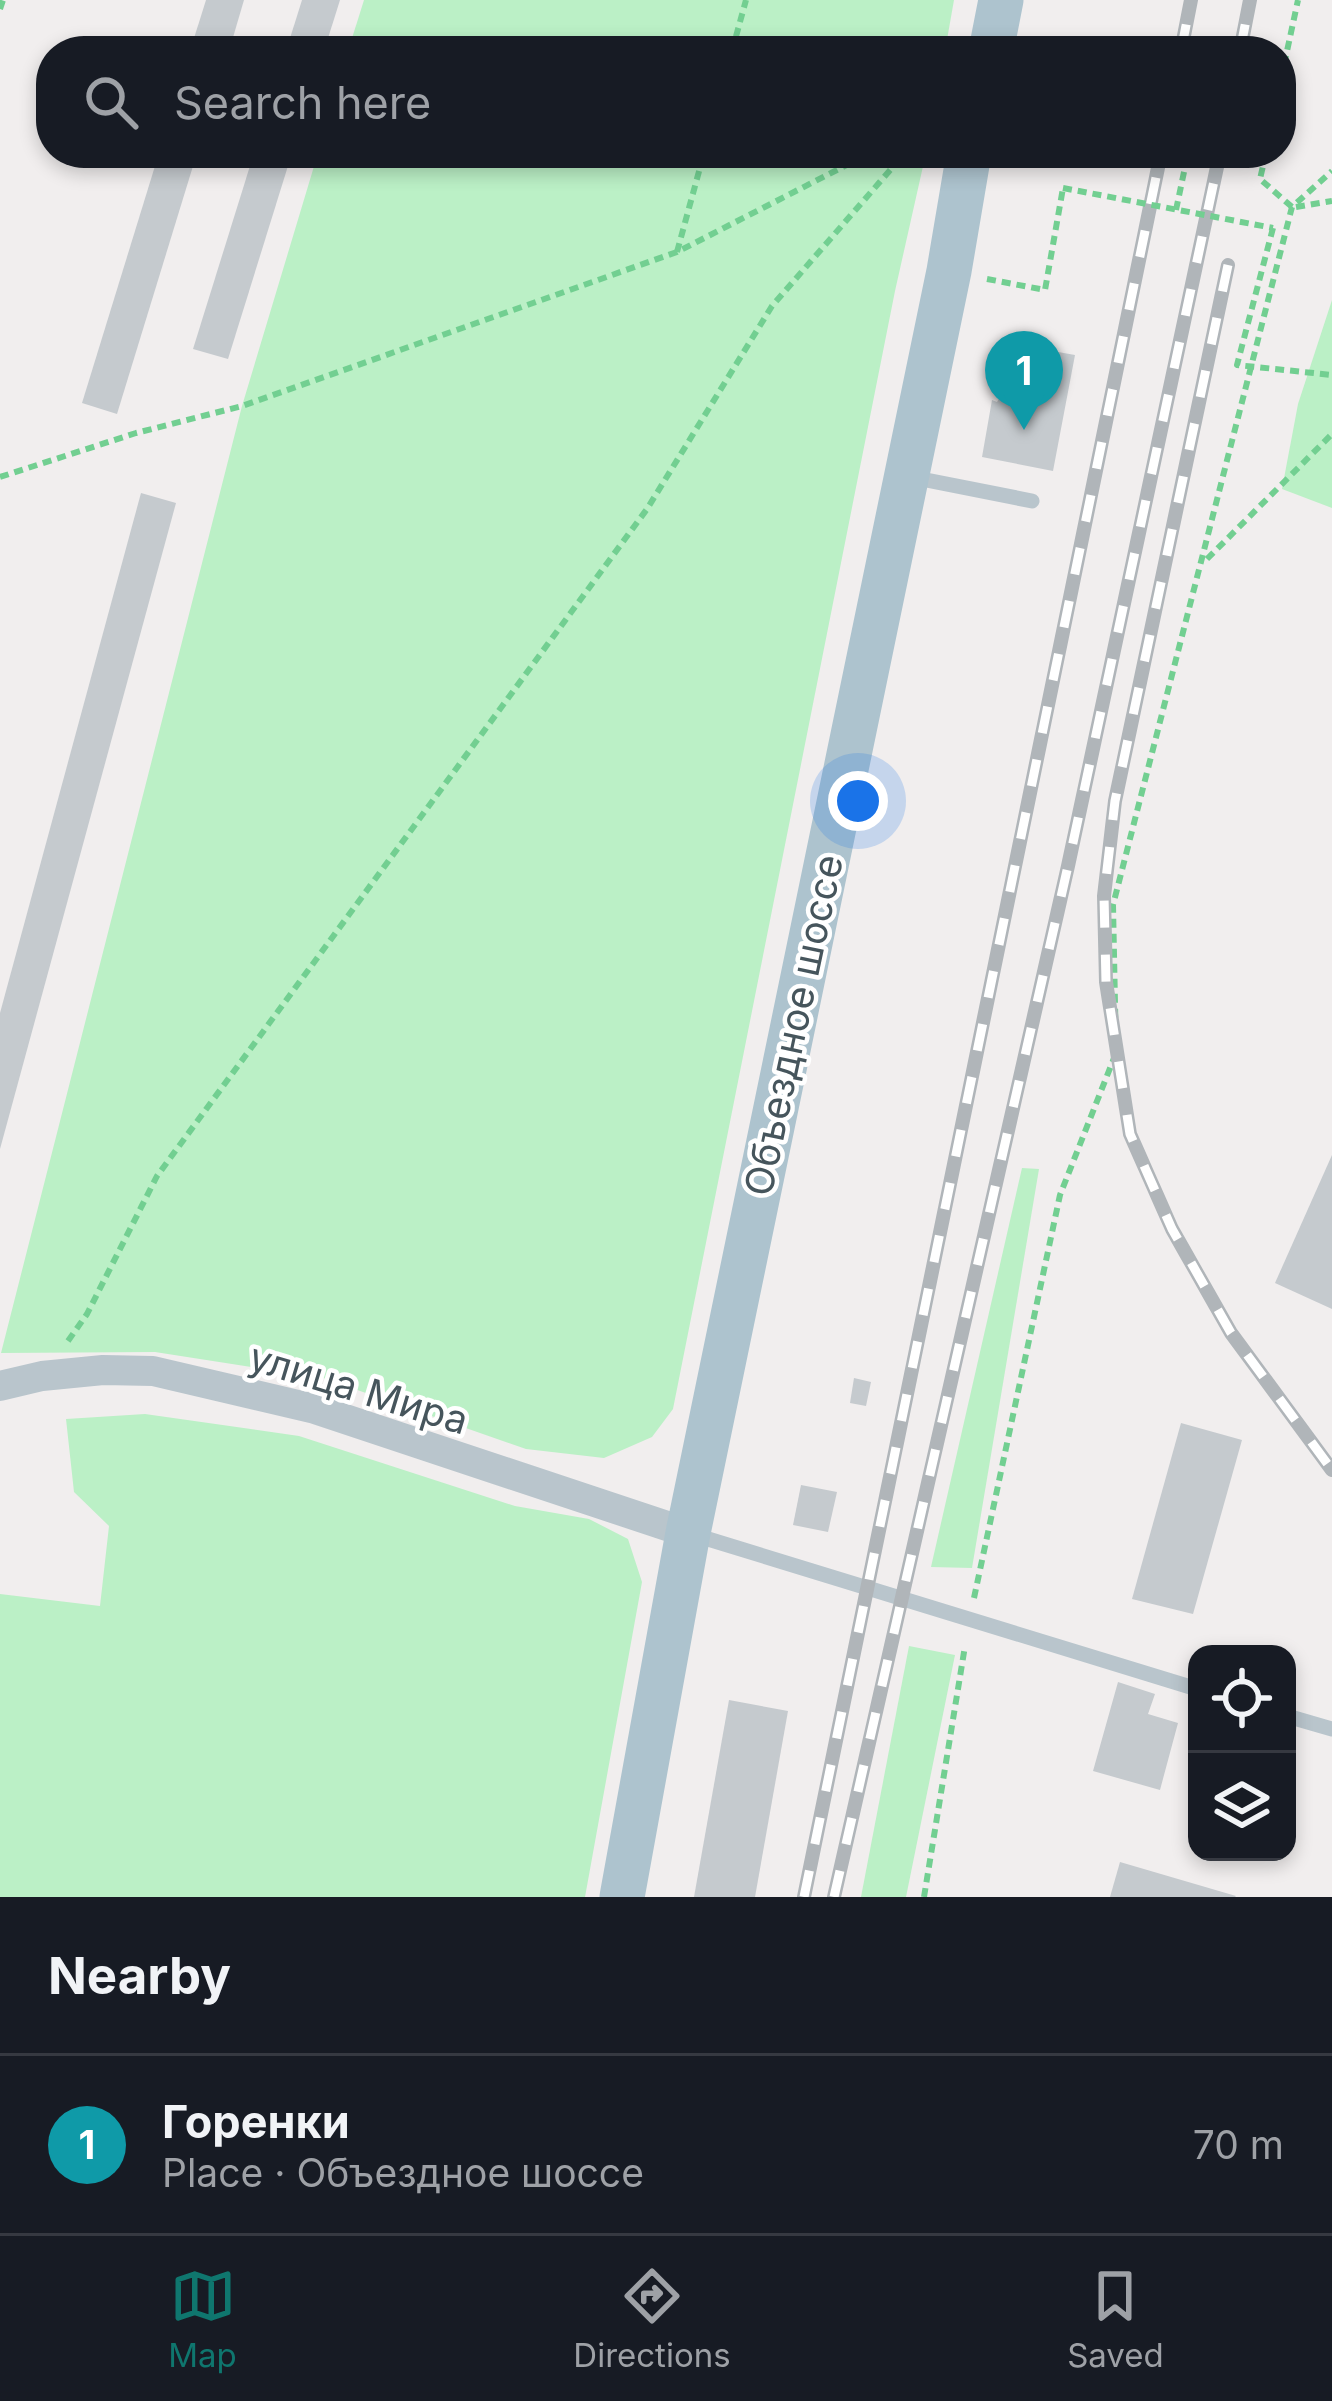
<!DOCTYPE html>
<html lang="en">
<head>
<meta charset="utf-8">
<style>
  body { margin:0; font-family:Inter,sans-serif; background:#242831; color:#f1f3f6 }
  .controls { position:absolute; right:36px; bottom:36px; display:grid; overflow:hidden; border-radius:24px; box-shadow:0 6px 18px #0003 }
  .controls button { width:108px; height:108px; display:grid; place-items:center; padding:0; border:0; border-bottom:3px solid #363941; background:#171b24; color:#f1f3f6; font:60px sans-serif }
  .you { position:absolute; left:858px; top:801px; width:42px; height:42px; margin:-30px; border:9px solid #fff; border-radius:50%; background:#1a73e8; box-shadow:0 0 0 18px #1a73e833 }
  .badge { display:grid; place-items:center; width:78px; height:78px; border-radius:50%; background:#0f766e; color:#fff; font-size:39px; font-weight:700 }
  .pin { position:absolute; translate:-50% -99px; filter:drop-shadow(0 3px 6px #0008) }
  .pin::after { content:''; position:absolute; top:63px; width:42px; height:36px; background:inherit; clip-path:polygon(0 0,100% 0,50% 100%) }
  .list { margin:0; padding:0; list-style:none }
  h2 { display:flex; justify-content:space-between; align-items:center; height:156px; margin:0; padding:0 48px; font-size:51px }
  h2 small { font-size:39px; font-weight:400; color:#9ea1a6 }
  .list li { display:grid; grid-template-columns:78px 1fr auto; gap:36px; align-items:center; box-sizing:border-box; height:180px; padding:0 48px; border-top:3px solid #363941 }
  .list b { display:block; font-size:45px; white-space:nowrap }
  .list p { margin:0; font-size:39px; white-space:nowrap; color:#9ea1a6 }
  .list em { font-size:39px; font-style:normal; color:#9ea1a6 }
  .icon { flex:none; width:66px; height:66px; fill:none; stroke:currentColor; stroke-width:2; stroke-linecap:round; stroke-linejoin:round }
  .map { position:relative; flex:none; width:1332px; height:1897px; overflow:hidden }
  .search { position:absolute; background:#171b24; box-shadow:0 6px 18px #0003; left:36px; right:36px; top:36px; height:132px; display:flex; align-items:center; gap:30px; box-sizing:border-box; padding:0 42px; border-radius:48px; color:#9ea1a6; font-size:45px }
  .sheet { height:336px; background:#171b24 }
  nav { display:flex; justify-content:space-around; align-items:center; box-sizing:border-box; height:168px; border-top:3px solid #363941; background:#171b24; font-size:33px; color:#9ea1a6 }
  nav a { display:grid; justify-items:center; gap:6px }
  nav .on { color:#0f766e }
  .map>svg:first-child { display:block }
  .green { fill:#bbf0c6 }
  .building { fill:#c5cace }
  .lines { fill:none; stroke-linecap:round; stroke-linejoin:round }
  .path { stroke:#72cf91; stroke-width:6; stroke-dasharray:9 6; stroke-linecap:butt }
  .lane { stroke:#b9c5cc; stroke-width:15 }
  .street { stroke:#b9c5cc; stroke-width:30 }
  .primary { stroke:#adc3ce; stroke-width:45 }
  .rail-casing { stroke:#b0b5b9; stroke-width:14 }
  .rail { stroke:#fff; stroke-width:9; stroke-dasharray:27; stroke-linecap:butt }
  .path-bridge { stroke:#72cf91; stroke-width:6; stroke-dasharray:9 6; stroke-linecap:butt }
  .labels { text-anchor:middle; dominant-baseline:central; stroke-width:9; stroke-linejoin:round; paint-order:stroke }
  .street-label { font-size:39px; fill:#46555c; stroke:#fff }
</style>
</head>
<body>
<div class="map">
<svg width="1332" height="1897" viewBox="0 0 1332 1897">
  <rect width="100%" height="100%" fill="#f1eeee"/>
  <!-- green -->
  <g class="green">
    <polygon points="364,0 954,0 945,51 348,51"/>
    <polygon points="318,153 926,153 895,291 673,1409 652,1437 604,1458 526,1449 323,1378 155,1352 1,1353 242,406"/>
    <polygon points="1332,300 1332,508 1282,489 1298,404"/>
    <polygon points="1022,1168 1039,1169 972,1568 931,1567"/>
    <polygon points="145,1414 299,1436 515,1506 589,1519 628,1539 642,1582 585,1897 0,1897 0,1594 100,1606 109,1526 74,1492 66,1419"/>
    <polygon points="909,1646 955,1655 906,1897 861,1897"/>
  </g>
  <!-- building -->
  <g class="building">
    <polygon points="206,0 244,0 229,51 190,51"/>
    <polygon points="302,0 340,0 324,51 286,51"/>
    <polygon points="159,153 197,153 117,414 82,403"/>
    <polygon points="254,153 292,153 228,359 193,349"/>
    <polygon points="1047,350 1075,355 1053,471 982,457 992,400 997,402 1027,353 1046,356"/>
    <polygon points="141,493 176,503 0,1149 0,1013"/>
    <polygon points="1332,1155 1332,1309 1275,1283"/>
    <polygon points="854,1378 871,1382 866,1406 850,1403"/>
    <polygon points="1181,1423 1242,1440 1193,1614 1132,1599"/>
    <polygon points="801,1485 837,1492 828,1532 793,1525"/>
    <polygon points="1118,1682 1155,1694 1148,1714 1178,1723 1160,1790 1093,1771"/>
    <polygon points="729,1700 788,1711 755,1897 694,1897"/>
    <polygon points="1120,1862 1236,1896 1235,1897 1110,1897"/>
  </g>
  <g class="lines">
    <!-- path -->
    <g class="path">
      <polyline points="0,9 3,0"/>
      <polyline points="732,51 746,0"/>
      <polyline points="1281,79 1298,0"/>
      <polyline points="1266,153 1260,179 1292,207"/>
      <polyline points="1296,207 1332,201"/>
      <polyline points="1176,210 1188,153"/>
      <polyline points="1273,228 1237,365 1332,375"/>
      <polyline points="677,252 704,153"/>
      <polyline points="987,279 1045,290 1063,188"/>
      <polyline points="0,477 136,433 242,406 677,252 870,153"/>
      <polyline points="1207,559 1332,434"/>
      <polyline points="68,1341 87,1314 157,1176 647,509 772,306 905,153"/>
      <polyline points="974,1598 1060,1195 1116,1053 1113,905 1292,207 1332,171"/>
      <polyline points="924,1897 965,1646"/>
    </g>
    <!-- lane -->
    <g class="lane">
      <polyline points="911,477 1032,501"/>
      <polyline points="695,1535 1197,1689"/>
      <polyline points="1287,1716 1332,1729"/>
    </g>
    <!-- street -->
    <polyline class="street" points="0,1386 42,1376 103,1370 153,1371 315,1409 688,1533"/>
    <!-- primary -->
    <g class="primary">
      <polyline points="991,51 1001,0"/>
      <polyline points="622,1897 688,1533 949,271 969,153"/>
    </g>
    <!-- rail casing -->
    <g class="rail-casing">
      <g id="rail">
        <polyline points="1181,51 1191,0"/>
        <polyline points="1240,51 1250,0"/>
        <polyline points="1228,265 1115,801 1104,896 1106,982 1130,1134 1172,1229 1231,1333 1332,1470"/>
        <polyline points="804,1897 1161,153"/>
        <polyline points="834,1897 1068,866 1220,153"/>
      </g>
    </g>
    <!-- rail -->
    <use href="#rail" class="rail"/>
    <!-- path-bridge -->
    <polyline class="path-bridge" points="1063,188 1273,228"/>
  </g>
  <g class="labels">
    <!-- street labels -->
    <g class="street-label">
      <text transform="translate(793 1025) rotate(-78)">Объездное шоссе</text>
      <text transform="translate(359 1388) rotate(17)">улица Мира</text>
    </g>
  </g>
</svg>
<div class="controls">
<button><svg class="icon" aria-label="locate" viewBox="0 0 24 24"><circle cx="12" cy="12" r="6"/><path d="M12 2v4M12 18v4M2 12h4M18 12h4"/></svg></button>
<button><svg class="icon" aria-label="layers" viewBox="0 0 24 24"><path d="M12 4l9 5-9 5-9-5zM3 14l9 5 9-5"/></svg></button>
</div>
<div class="you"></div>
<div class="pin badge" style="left:1024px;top:430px;background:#0f9aa8">1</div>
<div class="search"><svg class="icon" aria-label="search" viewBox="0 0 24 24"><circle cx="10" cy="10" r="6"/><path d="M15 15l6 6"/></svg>Search here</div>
</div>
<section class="sheet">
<h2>Nearby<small></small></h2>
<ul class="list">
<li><span class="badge" style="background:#0f9aa8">1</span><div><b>Горенки</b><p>Place · Объездное шоссе</p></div><em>70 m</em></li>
</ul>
</section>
<nav>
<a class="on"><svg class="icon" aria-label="map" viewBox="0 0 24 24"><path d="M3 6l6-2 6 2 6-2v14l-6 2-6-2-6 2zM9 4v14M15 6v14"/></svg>Map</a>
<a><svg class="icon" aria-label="directions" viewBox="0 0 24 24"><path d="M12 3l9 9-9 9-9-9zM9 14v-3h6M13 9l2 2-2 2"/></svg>Directions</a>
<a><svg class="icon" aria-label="saved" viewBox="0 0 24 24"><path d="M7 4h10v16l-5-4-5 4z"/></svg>Saved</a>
</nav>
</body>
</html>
